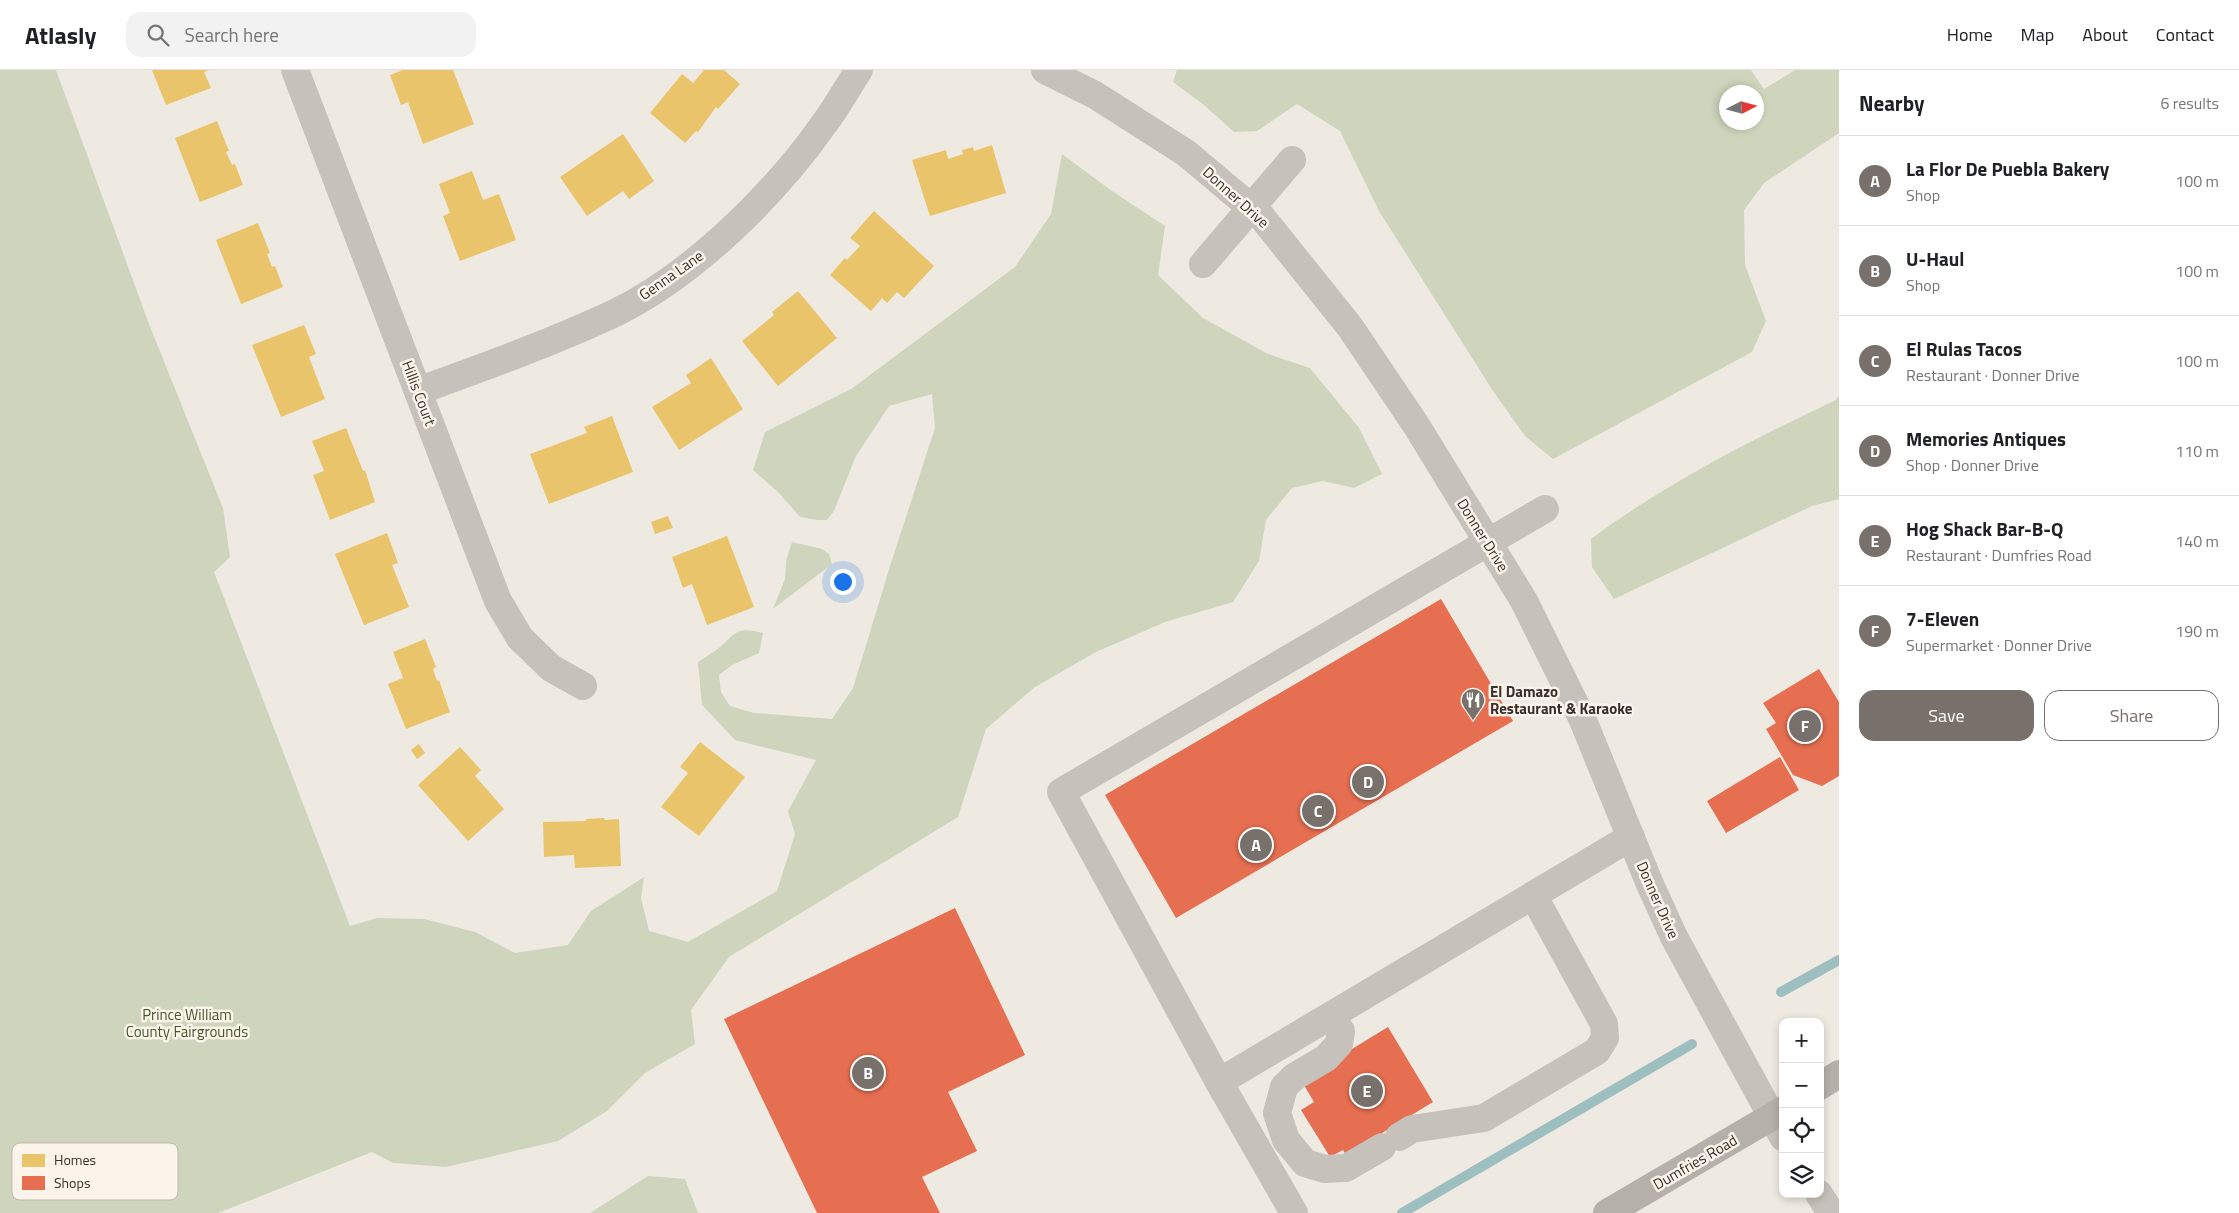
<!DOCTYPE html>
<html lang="en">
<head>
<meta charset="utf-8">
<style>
  body { margin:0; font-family:"Titillium Web",sans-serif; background:#f2f2f2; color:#202124 }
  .controls { position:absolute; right:15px; bottom:15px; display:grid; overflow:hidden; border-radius:10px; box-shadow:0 2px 8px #0003 }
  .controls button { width:45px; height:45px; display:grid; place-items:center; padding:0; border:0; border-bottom:1px solid #e0e0e0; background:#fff; color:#202124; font:25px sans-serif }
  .compass { position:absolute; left:1719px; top:15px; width:45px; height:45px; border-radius:50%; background:#fff; box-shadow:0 2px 8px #0003; rotate:84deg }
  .you { position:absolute; left:842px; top:511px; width:18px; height:18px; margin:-12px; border:4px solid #fff; border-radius:50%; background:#1a73e8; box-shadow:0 0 0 8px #1a73e833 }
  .badge { display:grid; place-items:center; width:32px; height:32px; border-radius:50%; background:#78706a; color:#fff; font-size:16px; font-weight:700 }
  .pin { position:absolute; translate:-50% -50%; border:2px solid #fff; box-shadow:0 1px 5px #0006 }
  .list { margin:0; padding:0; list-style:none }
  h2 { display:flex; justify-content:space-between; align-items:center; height:65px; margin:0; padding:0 20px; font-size:21px }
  h2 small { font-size:16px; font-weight:400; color:#757577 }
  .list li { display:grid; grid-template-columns:32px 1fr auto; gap:15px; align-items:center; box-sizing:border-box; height:90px; padding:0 20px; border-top:1px solid #e0e0e0 }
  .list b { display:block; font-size:19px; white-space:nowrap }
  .list p { margin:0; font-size:16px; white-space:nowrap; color:#757577 }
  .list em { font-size:16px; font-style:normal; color:#757577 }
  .actions { display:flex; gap:10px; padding:15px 20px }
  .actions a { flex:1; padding:11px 0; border:1px solid #78706a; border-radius:15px; text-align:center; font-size:18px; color:#78706a }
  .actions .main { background:#78706a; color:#fff }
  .icon { flex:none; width:28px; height:28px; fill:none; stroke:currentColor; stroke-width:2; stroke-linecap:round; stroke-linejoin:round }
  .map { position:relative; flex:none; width:1839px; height:1143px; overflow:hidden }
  header { display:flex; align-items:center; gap:30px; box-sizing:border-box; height:70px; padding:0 25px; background:#fff; border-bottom:1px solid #e0e0e0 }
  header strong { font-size:24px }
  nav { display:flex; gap:28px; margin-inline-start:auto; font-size:18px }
  .search { width:350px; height:45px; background:#f2f2f2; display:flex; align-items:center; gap:12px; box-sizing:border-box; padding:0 18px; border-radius:15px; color:#757577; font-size:19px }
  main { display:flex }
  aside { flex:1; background:#fff }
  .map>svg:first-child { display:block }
  .green { fill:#ced5bc; fill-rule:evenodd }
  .homes { fill:#e9c46a }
  .shops { fill:#e76f51 }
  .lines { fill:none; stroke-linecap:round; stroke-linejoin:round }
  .stream { stroke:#9ebfc0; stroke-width:10 }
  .minor { stroke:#c7c1bb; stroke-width:28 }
  .major { stroke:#b6b0aa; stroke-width:28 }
  .labels { text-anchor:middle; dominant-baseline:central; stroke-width:5; stroke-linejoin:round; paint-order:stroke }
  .street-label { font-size:15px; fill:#392f29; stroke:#fbf4ea }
  .poi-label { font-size:15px; font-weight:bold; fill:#392f29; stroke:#fbf4ea; text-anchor:start }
  .park-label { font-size:15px; fill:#45582b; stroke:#fbf4ea }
  .key { fill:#fbf4ea; stroke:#c1b9b0; stroke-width:1 }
  .key-label { font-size:14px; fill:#392f29 }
</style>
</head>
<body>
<header>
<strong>Atlasly</strong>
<div class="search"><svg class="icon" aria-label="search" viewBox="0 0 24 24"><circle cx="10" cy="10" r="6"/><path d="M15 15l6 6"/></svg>Search here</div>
<nav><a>Home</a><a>Map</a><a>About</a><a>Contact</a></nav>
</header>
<main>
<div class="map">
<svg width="1839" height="1143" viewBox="0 0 1839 1143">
  <rect width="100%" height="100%" fill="#eeeae2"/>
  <!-- green -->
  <g class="green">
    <path d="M0,0H56L149,254L223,438L230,487L214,502L350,856L377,848L424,849L475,862L515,883L568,875L591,841L644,807L641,828L649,861L688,872L777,821L795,764L788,741L816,690L735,670L702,635L698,592C703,588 710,585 715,581C736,565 733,555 763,563L759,583L732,595L719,605L721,622L730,636L754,643L832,649L853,618L891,493L935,358L932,324L889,336L856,386L834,441L827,450H818L800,447L779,423L753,400L765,362L851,319L1015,197L1051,144L1062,84L1112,121L1165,156L1158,205L1203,248L1268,284L1310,298L1359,358L1382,404L1354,418L1323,411L1292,418L1266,450L1259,491L1233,532L1165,552L1096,582L1035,617L986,659L958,747L729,887L691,940L695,974L645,1003L607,1041L558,1071L446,1097L393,1093L372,1082L218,1143H0Z"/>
    <path d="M1177,0H1751L1764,19L1795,0H1839V63L1764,113L1744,140L1745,195L1766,251L1752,282L1553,389L1525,366L1493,321L1379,141L1340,61L1297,34L1257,61L1234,62L1204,35L1173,12ZM1756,22V52H1726V22Z"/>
    <path d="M1839,325V429L1812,436L1614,529L1592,497L1591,469C1668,412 1749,371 1836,330Z"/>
    <polygon points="792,472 822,479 829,484 832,494 773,539 785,509 786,491"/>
    <polygon points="648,1106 685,1109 698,1143 590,1143"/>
  </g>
  <!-- homes -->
  <g class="homes">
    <polygon points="152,0 209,0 204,2 211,18 166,35"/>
    <polygon points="403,0 453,0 474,54 423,74 408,32 401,35 390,5"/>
    <polygon points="704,0 724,0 740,14 718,39 716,37 698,62 696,61 685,73 650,43 682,4 693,13"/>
    <polygon points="217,51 229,81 226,82 232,95 235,94 243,115 200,132 175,68"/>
    <polygon points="623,64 654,111 629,129 623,121 587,146 560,107"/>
    <polygon points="992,75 1006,123 930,146 912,90 946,80 948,89 963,84 962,80 973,77 974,81"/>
    <polygon points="472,101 483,130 499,124 516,170 460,191 443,146 450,143 439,114"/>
    <polygon points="874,141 934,196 904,228 897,222 887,233 882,228 871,241 830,205 845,188 847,190 860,176 850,168"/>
    <polygon points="258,153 270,183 267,184 272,197 275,196 283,217 241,234 216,170"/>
    <polygon points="798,221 837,268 778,316 742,271 774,245 772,242"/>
    <polygon points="304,255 316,284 309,287 325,329 281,347 252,275"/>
    <polygon points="711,288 743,339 679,380 652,337 691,313 686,305"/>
    <polygon points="612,346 633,402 549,434 530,384 587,363 584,357"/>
    <polygon points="346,358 363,401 365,400 375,432 330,450 313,405 324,401 312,371"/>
    <polygon points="668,446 673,458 655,464 651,452"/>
    <polygon points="387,463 398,493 392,495 409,537 364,555 335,484"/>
    <polygon points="727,466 754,537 707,555 692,514 683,518 672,487"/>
    <polygon points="425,569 436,597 433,599 437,611 439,610 450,642 406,659 388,614 403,608 393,582"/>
    <polygon points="700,672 745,707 699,766 661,737 688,703 680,697"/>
    <polygon points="419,674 425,683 417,689 411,680"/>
    <polygon points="460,677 481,700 475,706 504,739 468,771 418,715"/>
    <polygon points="605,748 604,750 619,749 621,796 575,798 574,785 544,787 543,752 586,751 586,749"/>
  </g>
  <!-- shops -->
  <g class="shops">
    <polygon points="1441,529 1513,651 1176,848 1105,725"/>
    <polygon points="1819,599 1839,632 1839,706 1822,716 1793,705 1766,659 1776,653 1763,633"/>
    <polygon points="1780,687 1799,720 1726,763 1707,731"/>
    <polygon points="955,838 1025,985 948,1022 977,1081 922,1107 940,1143 817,1143 724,949"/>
    <polygon points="1388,957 1433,1032 1346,1085 1343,1080 1330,1087 1301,1040 1314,1032 1301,1010"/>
  </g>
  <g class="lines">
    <!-- stream -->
    <g class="stream">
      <polyline points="1781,922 1839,890"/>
      <polyline points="1402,1143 1692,974"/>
    </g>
    <!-- minor -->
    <g class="minor">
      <polyline points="295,0 498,531 520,568 551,598 583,616"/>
      <polyline points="1045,0 1095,25 1186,83 1261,146 1350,257 1416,355 1524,531 1582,648 1649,812 1674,867 1783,1067"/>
      <polyline points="1203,194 1292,90"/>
      <path d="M418,321C484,297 551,273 615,243C693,205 774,125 824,54C837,37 847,18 859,0"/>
      <polyline points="1331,946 1341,961 1339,974 1326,988 1294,1007 1284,1017 1277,1043 1286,1070 1305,1093 1325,1099 1346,1098 1382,1077"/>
      <polyline points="1219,1012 1631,767"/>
      <polyline points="1399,1067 1412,1059 1484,1048 1597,981 1605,968 1604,954 1533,825"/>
      <polyline points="1819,1124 1831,1143"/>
      <polyline points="1294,1143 1219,1012 1061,722 1545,439"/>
    </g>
    <!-- major -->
    <g class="major">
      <polyline points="1820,1016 1839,1004"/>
      <polyline points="1607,1143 1783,1040"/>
    </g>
  </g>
  <!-- icons -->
  <defs>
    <g id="restaurant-pin" transform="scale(1.25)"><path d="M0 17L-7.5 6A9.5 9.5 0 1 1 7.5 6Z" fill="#78706a" stroke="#fbf4ea"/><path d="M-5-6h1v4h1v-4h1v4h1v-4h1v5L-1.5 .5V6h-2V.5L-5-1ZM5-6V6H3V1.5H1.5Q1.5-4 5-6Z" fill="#fff"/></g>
  </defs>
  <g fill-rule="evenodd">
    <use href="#restaurant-pin" x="1473" y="630"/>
  </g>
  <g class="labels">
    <!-- street labels -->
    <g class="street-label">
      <text transform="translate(1236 127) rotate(42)">Donner Drive</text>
      <text transform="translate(671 205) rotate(-35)">Genna Lane</text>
      <text transform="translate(419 323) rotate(69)">Hillis Court</text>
      <text transform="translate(1483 465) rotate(58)">Donner Drive</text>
      <text transform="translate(1658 830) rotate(66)">Donner Drive</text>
      <text transform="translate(1695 1092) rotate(-30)">Dumfries Road</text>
    </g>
    <!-- poi labels -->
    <g class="poi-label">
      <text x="1490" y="621">El Damazo<tspan x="1490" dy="17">Restaurant &amp; Karaoke</tspan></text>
    </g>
    <!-- park labels -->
    <g class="park-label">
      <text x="187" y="944">Prince William<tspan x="187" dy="17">County Fairgrounds</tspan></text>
    </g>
  </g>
  <!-- legend -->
  <rect x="12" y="1073" width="166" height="57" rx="8" class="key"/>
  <rect x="22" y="1084" width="23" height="13" fill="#e9c46a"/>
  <rect x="22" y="1106" width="23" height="14" fill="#e76f51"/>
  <g class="key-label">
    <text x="54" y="1095">Homes</text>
    <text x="54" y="1118">Shops</text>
  </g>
</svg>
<div class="controls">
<button>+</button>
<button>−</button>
<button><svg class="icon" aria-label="locate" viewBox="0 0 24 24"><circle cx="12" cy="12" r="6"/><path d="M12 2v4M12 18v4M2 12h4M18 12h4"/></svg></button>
<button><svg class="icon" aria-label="layers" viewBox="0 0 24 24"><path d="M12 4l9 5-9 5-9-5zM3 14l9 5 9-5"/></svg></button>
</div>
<svg class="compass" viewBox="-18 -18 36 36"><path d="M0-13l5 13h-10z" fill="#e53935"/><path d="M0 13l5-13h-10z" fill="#757577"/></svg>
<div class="you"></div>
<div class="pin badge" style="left:1256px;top:775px">A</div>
<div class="pin badge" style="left:868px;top:1003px">B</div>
<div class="pin badge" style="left:1318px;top:741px">C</div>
<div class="pin badge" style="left:1368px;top:712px">D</div>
<div class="pin badge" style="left:1367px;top:1021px">E</div>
<div class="pin badge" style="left:1805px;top:656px">F</div>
</div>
<aside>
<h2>Nearby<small>6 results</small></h2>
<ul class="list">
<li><span class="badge">A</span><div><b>La Flor De Puebla Bakery</b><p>Shop</p></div><em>100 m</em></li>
<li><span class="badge">B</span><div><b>U-Haul</b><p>Shop</p></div><em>100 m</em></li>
<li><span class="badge">C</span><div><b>El Rulas Tacos</b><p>Restaurant · Donner Drive</p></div><em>100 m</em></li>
<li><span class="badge">D</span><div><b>Memories Antiques</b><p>Shop · Donner Drive</p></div><em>110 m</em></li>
<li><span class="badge">E</span><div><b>Hog Shack Bar-B-Q</b><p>Restaurant · Dumfries Road</p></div><em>140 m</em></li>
<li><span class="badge">F</span><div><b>7-Eleven</b><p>Supermarket · Donner Drive</p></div><em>190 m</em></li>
</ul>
<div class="actions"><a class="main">Save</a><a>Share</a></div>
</aside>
</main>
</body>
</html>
